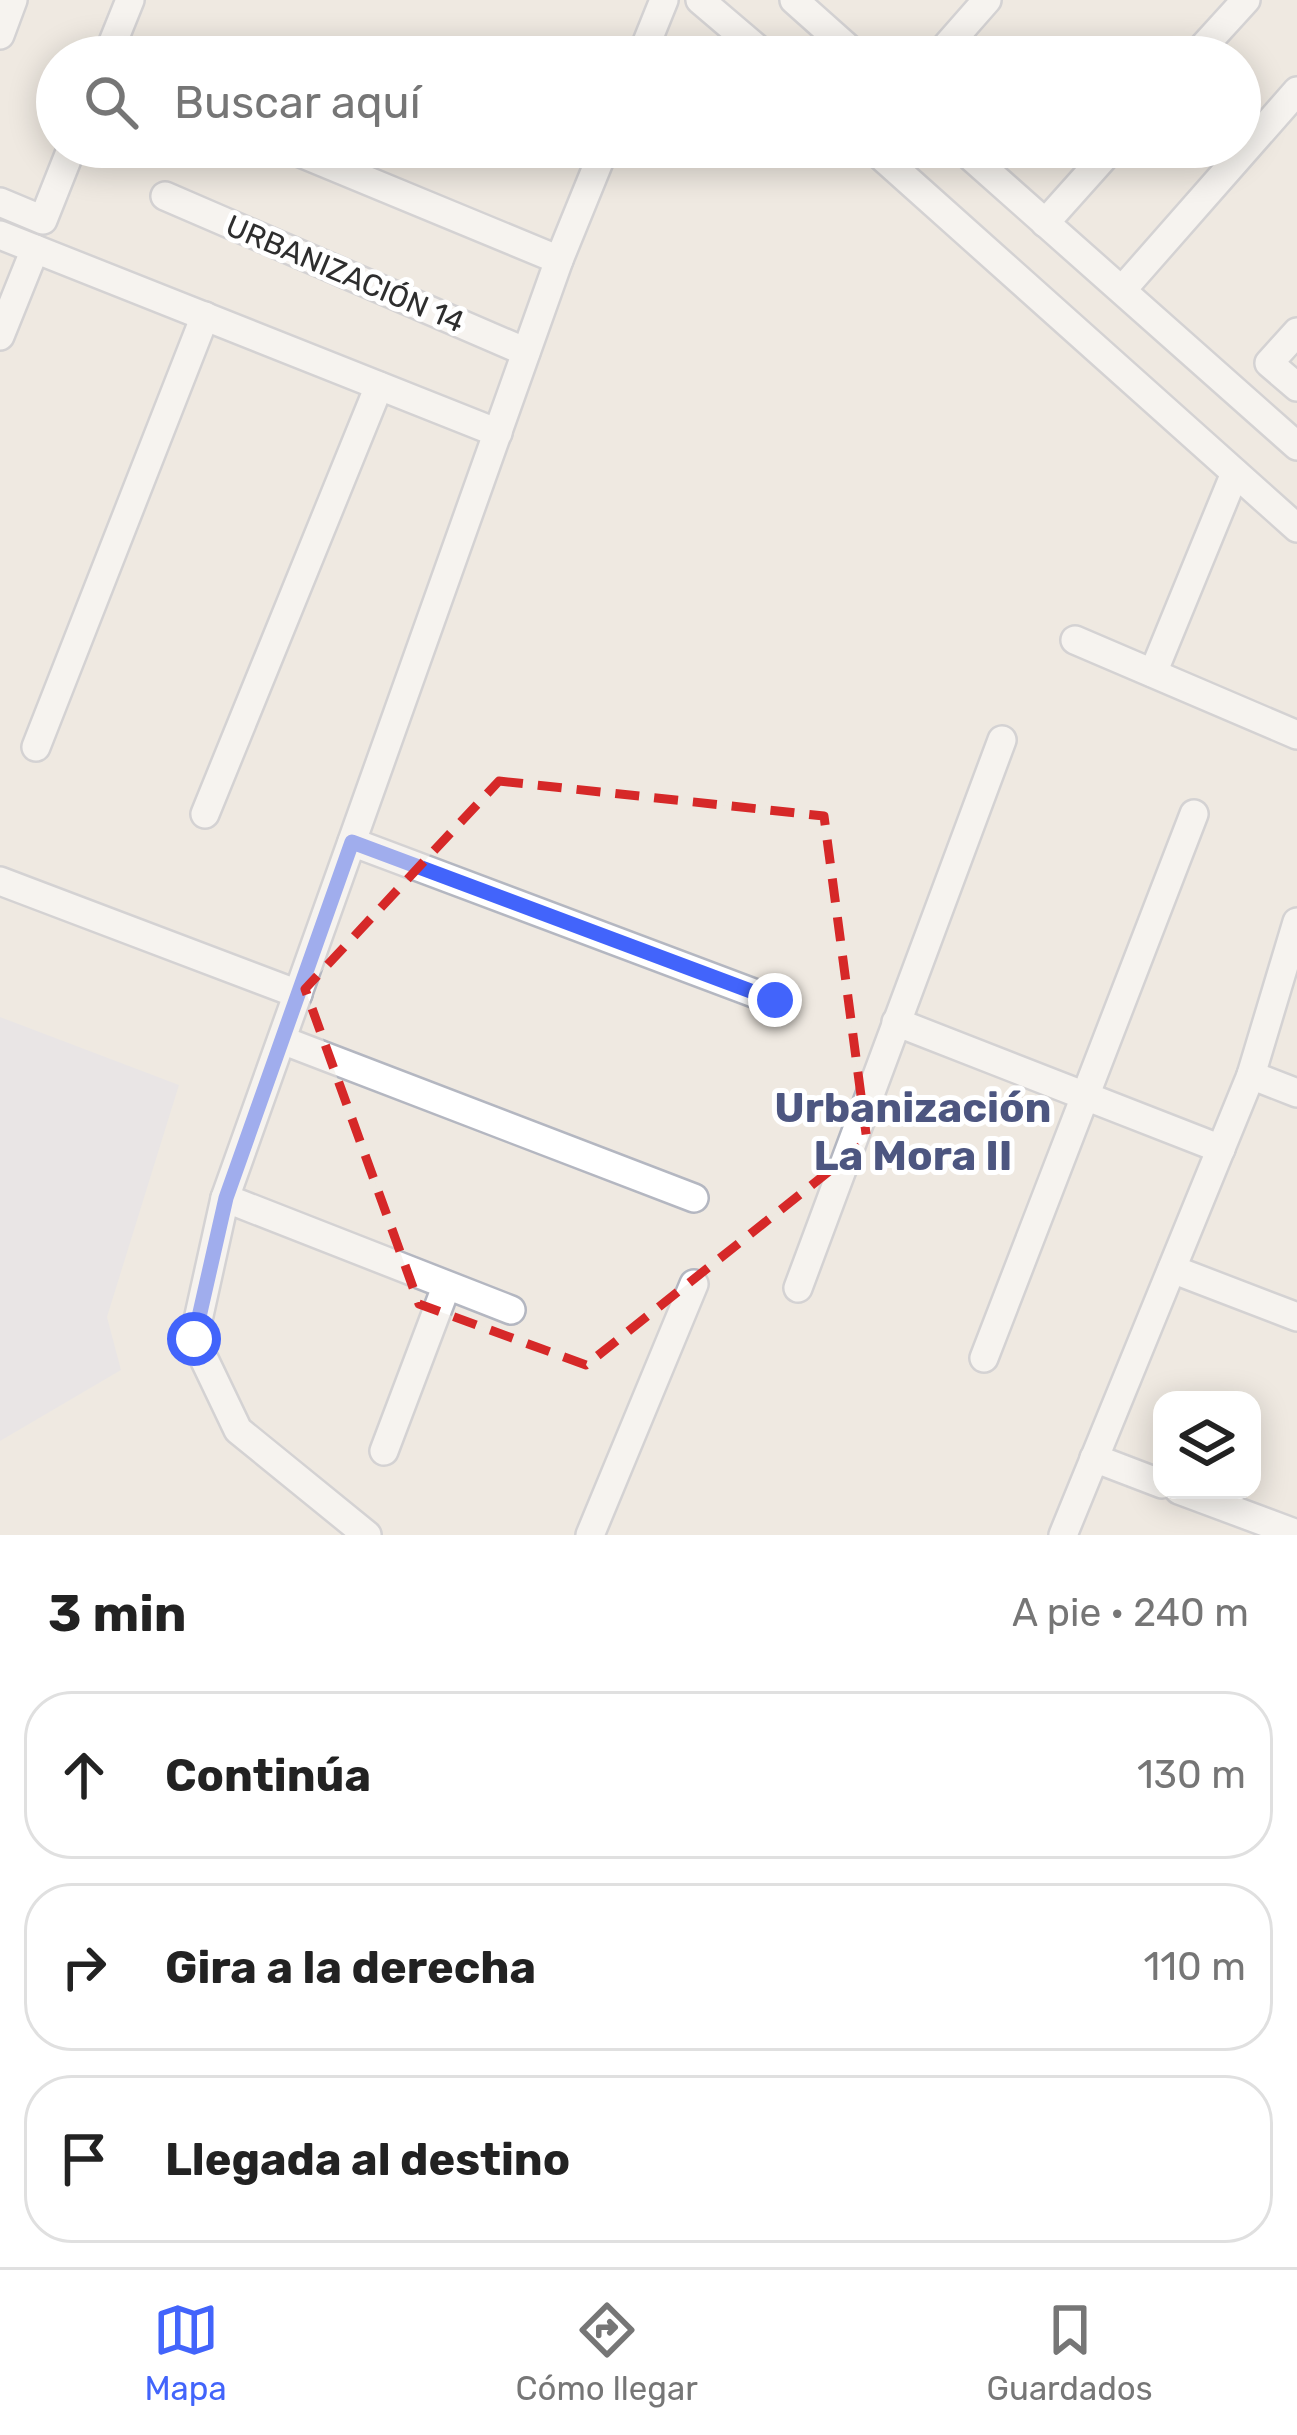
<!DOCTYPE html>
<html lang="es">
<head>
<meta charset="utf-8">
<style>
  body { margin:0; font-family:Rubik,sans-serif; background:#f6f6f6; color:#222 }
  .controls { position:absolute; right:36px; bottom:36px; display:grid; overflow:hidden; border-radius:24px; box-shadow:0 6px 30px #0003 }
  .controls button { width:108px; height:108px; display:grid; place-items:center; padding:0; border:0; border-bottom:3px solid #e0e0e0; background:#fff; color:#222; font:60px sans-serif }
  .stop { position:absolute; width:36px; height:36px; margin:-27px; border:9px solid #4264fb; border-radius:50%; background:#fff }
  .stop.end { background:#4264fb; border-color:#fff; box-shadow:0 3px 12px #0008 }
  .list { margin:0; padding:0; list-style:none }
  h2 { display:flex; justify-content:space-between; align-items:center; height:156px; margin:0; padding:0 48px; font-size:51px }
  h2 small { font-size:39px; font-weight:400; color:#767676 }
  .list li { display:grid; grid-template-columns:78px 1fr auto; gap:36px; align-items:center; box-sizing:border-box; height:168px; margin:0 24px 24px; padding:0 24px; border:3px solid #e0e0e0; border-radius:48px }
  .list b { display:block; font-size:45px; white-space:nowrap }
  .list em { font-size:39px; font-style:normal; color:#767676 }
  .icon { flex:none; width:66px; height:66px; fill:none; stroke:currentColor; stroke-width:2; stroke-linecap:round; stroke-linejoin:round }
  .map { position:relative; flex:none; width:1297px; height:1535px; overflow:hidden }
  .search { position:absolute; background:#fff; box-shadow:0 6px 30px #0003; left:36px; right:36px; top:36px; height:132px; display:flex; align-items:center; gap:30px; box-sizing:border-box; padding:0 42px; border-radius:66px; color:#767676; font-size:45px }
  .sheet { height:732px; background:#fff }
  nav { display:flex; justify-content:space-around; align-items:center; box-sizing:border-box; height:168px; border-top:3px solid #e0e0e0; background:#fff; font-size:33px; color:#767676 }
  nav a { display:grid; justify-items:center; gap:6px }
  nav .on { color:#4264fb }
  .map>svg:first-child { display:block }
  .industrial { fill:#e3e1e8 }
  .lines { fill:none; stroke-linecap:round; stroke-linejoin:round }
  .minor-casing { stroke:#b4b7c1; stroke-width:32 }
  .minor { stroke:#fff; stroke-width:27 }
  .route { stroke:#4264fb; stroke-width:15 }
  .marked { fill:none; stroke:#d62828; stroke-width:9; stroke-dasharray:24 15; stroke-linejoin:round }
  .labels { text-anchor:middle; dominant-baseline:central; stroke-width:10; stroke-linejoin:round; paint-order:stroke }
  .street-label { font-size:30px; fill:#2e2e2e; stroke:#fff }
  .district-label { font-size:42px; font-weight:bold; fill:#4d5680; stroke:#fff }
</style>
</head>
<body>
<div class="map">
<svg width="1297" height="1535" viewBox="0 0 1297 1535">
  <rect width="100%" height="100%" fill="#efe9e1"/>
  <!-- industrial -->
  <polygon class="industrial" points="0,1017 179,1085 107,1317 121,1370 0,1441"/>
  <g class="lines">
    <!-- minor casing -->
    <g class="minor-casing">
      <g id="minor">
        <polyline points="700,0 767,57"/>
        <polyline points="794,0 858,57"/>
        <polyline points="0,35 13,0"/>
        <polyline points="107,57 130,0"/>
        <polyline points="641,57 664,0"/>
        <polyline points="937,57 987,0"/>
        <polyline points="1194,57 1246,0"/>
        <polyline points="286,147 559,260"/>
        <polyline points="871,147 1297,528"/>
        <polyline points="960,147 1297,446"/>
        <polyline points="165,196 526,352"/>
        <polyline points="0,202 43,220 72,147"/>
        <polyline points="1045,223 1113,147"/>
        <polyline points="0,235 498,433"/>
        <polyline points="1122,290 1297,91"/>
        <polyline points="1297,332 1269,363 1297,387"/>
        <polyline points="0,336 35,249"/>
        <polyline points="1075,640 1297,735"/>
        <polyline points="1153,673 1235,473"/>
        <polyline points="36,747 205,316"/>
        <polyline points="205,814 379,386"/>
        <polyline points="352,842 775,1001"/>
        <polyline points="0,881 298,994"/>
        <polyline points="896,1022 1221,1149"/>
        <polyline points="282,1040 694,1198"/>
        <polyline points="1251,1075 1297,1093"/>
        <polyline points="225,1198 511,1310"/>
        <polyline points="1172,1269 1297,1317"/>
        <polyline points="798,1288 1002,740"/>
        <polyline points="984,1358 1194,814"/>
        <polyline points="384,1451 446,1287"/>
        <polyline points="1094,1458 1162,1484"/>
        <polyline points="1179,1490 1297,1534"/>
        <polyline points="367,1535 238,1430 194,1338 225,1198 559,260 605,147"/>
        <polyline points="590,1535 694,1284"/>
        <polyline points="1063,1535 1251,1075 1297,922"/>
      </g>
    </g>
    <!-- minor -->
    <use href="#minor" class="minor"/>
  </g>
  <g class="lines">
    <!-- route -->
    <polyline class="route" points="194,1339 226,1198 352,842 775,1000"/>
  </g>
  <!-- marked area -->
  <path d="M0 0H1297V1535H0ZM499,781L824,816L867,1141L586,1365L419,1304L305,989Z" fill="#efe9e1" fill-opacity=".55" fill-rule="evenodd"/>
  <path class="marked" d="M499,781L824,816L867,1141L586,1365L419,1304L305,989Z"/>
  <g class="labels">
    <!-- street labels -->
    <g class="street-label">
      <text transform="translate(345 274) rotate(23)">URBANIZACIÓN 14</text>
    </g>
    <!-- district labels -->
    <g class="district-label">
      <text x="913" y="1108">Urbanización<tspan x="913" dy="48">La Mora II</tspan></text>
    </g>
  </g>
</svg>
<div class="controls">
<button><svg class="icon" aria-label="layers" viewBox="0 0 24 24"><path d="M12 4l9 5-9 5-9-5zM3 14l9 5 9-5"/></svg></button>
</div>
<div class="stop" style="left:194px;top:1339px"></div>
<div class="stop end" style="left:775px;top:1000px"></div>
<div class="search"><svg class="icon" aria-label="search" viewBox="0 0 24 24"><circle cx="10" cy="10" r="6"/><path d="M15 15l6 6"/></svg>Buscar aquí</div>
</div>
<section class="sheet">
<h2>3 min<small>A pie · 240 m</small></h2>
<ul class="list">
<li><svg class="icon" aria-label="ahead" viewBox="0 0 24 24"><path d="M12 20V5M6 11l6-6 6 6"/></svg><div><b>Continúa</b></div><em>130 m</em></li>
<li><svg class="icon" aria-label="right" viewBox="0 0 24 24"><path d="M7 20v-9h11M14 6l5 5-5 5"/></svg><div><b>Gira a la derecha</b></div><em>110 m</em></li>
<li><svg class="icon" aria-label="arrive" viewBox="0 0 24 24"><path d="M6 21V4h12l-3 4 3 4H6"/></svg><div><b>Llegada al destino</b></div></li>
</ul>
</section>
<nav>
<a class="on"><svg class="icon" aria-label="map" viewBox="0 0 24 24"><path d="M3 6l6-2 6 2 6-2v14l-6 2-6-2-6 2zM9 4v14M15 6v14"/></svg>Mapa</a>
<a><svg class="icon" aria-label="directions" viewBox="0 0 24 24"><path d="M12 3l9 9-9 9-9-9zM9 14v-3h6M13 9l2 2-2 2"/></svg>Cómo llegar</a>
<a><svg class="icon" aria-label="saved" viewBox="0 0 24 24"><path d="M7 4h10v16l-5-4-5 4z"/></svg>Guardados</a>
</nav>
</body>
</html>
